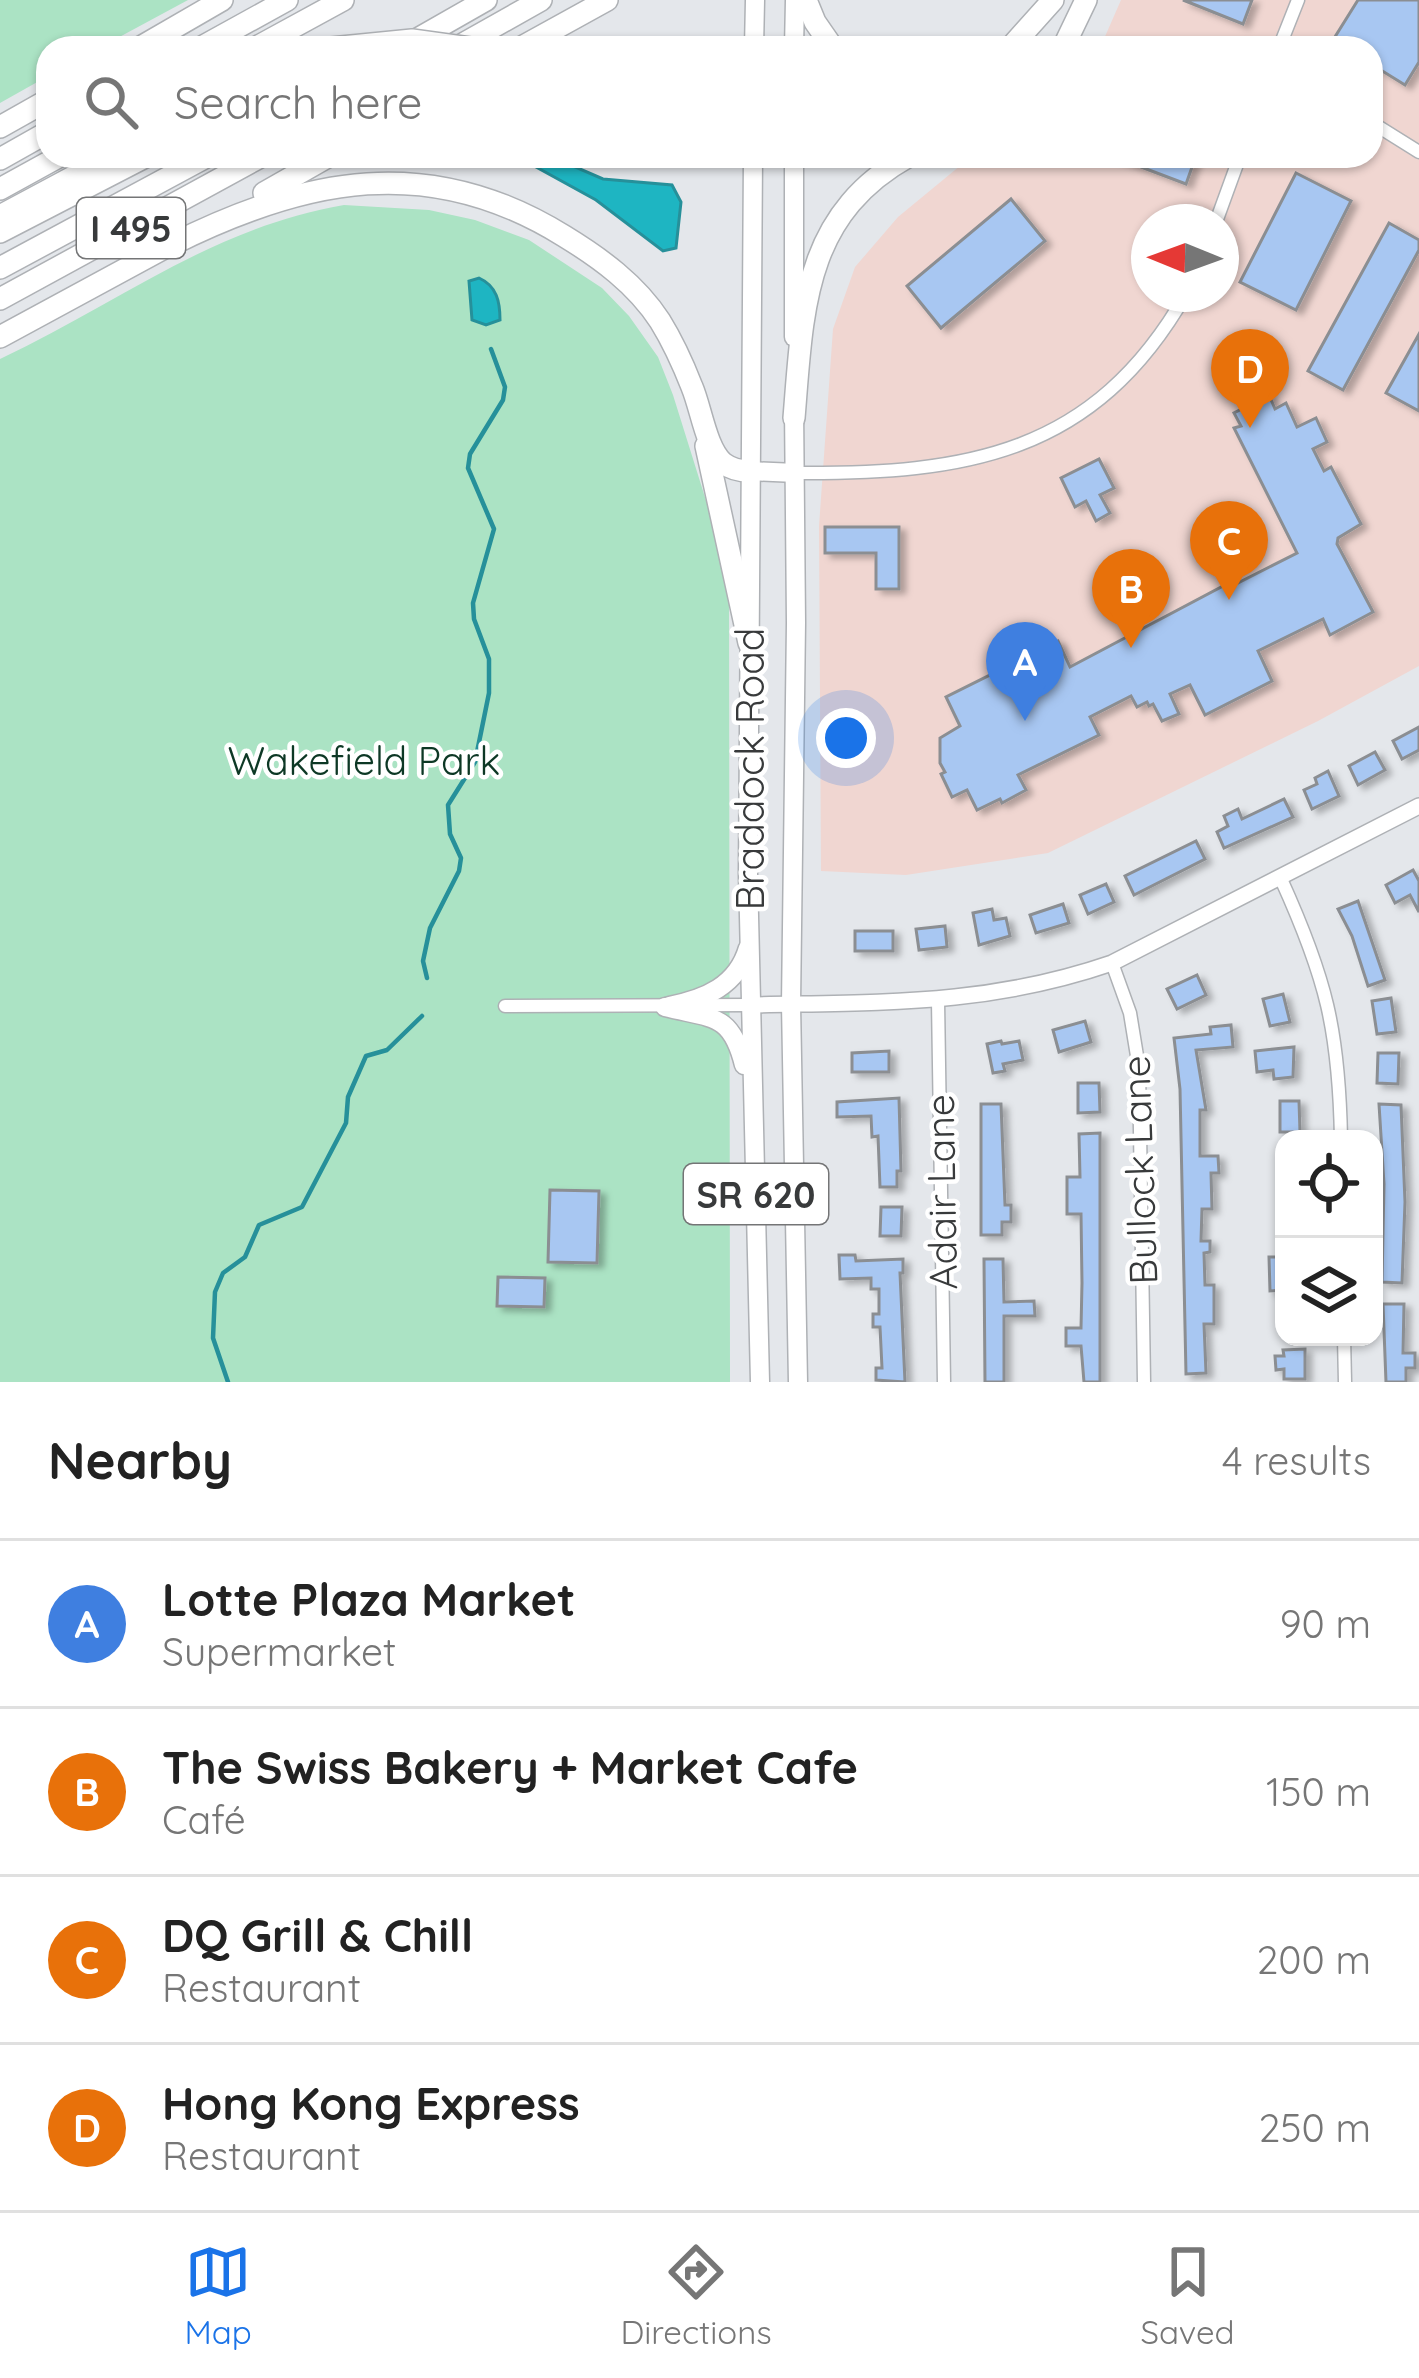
<!DOCTYPE html>
<html lang="en">
<head>
<meta charset="utf-8">
<style>
  body { margin:0; font-family:Quicksand,sans-serif; background:#f6f6f6; color:#222 }
  .controls { position:absolute; right:36px; bottom:36px; display:grid; overflow:hidden; border-radius:24px; box-shadow:0 3px 9px #0004 }
  .controls button { width:108px; height:108px; display:grid; place-items:center; padding:0; border:0; border-bottom:3px solid #e0e0e0; background:#fff; color:#222; font:60px sans-serif }
  .compass { position:absolute; left:1131px; top:204px; width:108px; height:108px; border-radius:50%; background:#fff; box-shadow:0 3px 9px #0004; rotate:271deg }
  .you { position:absolute; left:846px; top:738px; width:42px; height:42px; margin:-30px; border:9px solid #fff; border-radius:50%; background:#1a73e8; box-shadow:0 0 0 18px #1a73e833 }
  .badge { display:grid; place-items:center; width:78px; height:78px; border-radius:50%; background:#1a73e8; color:#fff; font-size:39px; font-weight:700 }
  .pin { position:absolute; translate:-50% -99px; filter:drop-shadow(0 3px 6px #0008) }
  .pin::after { content:''; position:absolute; top:63px; width:42px; height:36px; background:inherit; clip-path:polygon(0 0,100% 0,50% 100%) }
  .list { margin:0; padding:0; list-style:none }
  h2 { display:flex; justify-content:space-between; align-items:center; height:156px; margin:0; padding:0 48px; font-size:51px }
  h2 small { font-size:39px; font-weight:400; color:#767676 }
  .list li { display:grid; grid-template-columns:78px 1fr auto; gap:36px; align-items:center; box-sizing:border-box; height:168px; padding:0 48px; border-top:3px solid #e0e0e0 }
  .list b { display:block; font-size:45px; white-space:nowrap }
  .list p { margin:0; font-size:39px; white-space:nowrap; color:#767676 }
  .list em { font-size:39px; font-style:normal; color:#767676 }
  .icon { flex:none; width:66px; height:66px; fill:none; stroke:currentColor; stroke-width:2; stroke-linecap:round; stroke-linejoin:round }
  .map { position:relative; flex:none; width:1419px; height:1382px; overflow:hidden }
  .search { position:absolute; background:#fff; box-shadow:0 3px 9px #0004; left:36px; right:36px; top:36px; height:132px; display:flex; align-items:center; gap:30px; box-sizing:border-box; padding:0 42px; border-radius:36px; color:#767676; font-size:45px }
  .sheet { height:828px; background:#fff }
  nav { display:flex; justify-content:space-around; align-items:center; box-sizing:border-box; height:168px; border-top:3px solid #e0e0e0; background:#fff; font-size:33px; color:#767676 }
  nav a { display:grid; justify-items:center; gap:6px }
  nav .on { color:#1a73e8 }
  .map>svg:first-child { display:block }
  .industrial { fill:#f0d6d1; fill-rule:evenodd }
  .green { fill:#abe3c4 }
  .water { fill:#1eb5c2; stroke:#26909a; stroke-width:3 }
  .lines { fill:none; stroke-linecap:round; stroke-linejoin:round }
  .stream { stroke:#26909a; stroke-width:4.5 }
  .building { fill:#a8c7f2; stroke:#8b8e92; stroke-width:3; filter:url(#shadow) }
  .minor-casing { stroke:#aeb1b5; stroke-width:15 }
  .tertiary-casing { stroke:#aeb1b5; stroke-width:18 }
  .primary-casing { stroke:#aeb1b5; stroke-width:21 }
  .motorway-casing { stroke:#aeb1b5; stroke-width:24 }
  .minor { stroke:#fff; stroke-width:12 }
  .tertiary { stroke:#fff; stroke-width:15 }
  .primary { stroke:#fff; stroke-width:18 }
  .motorway { stroke:#fff; stroke-width:21 }
  .motorway-bridge-casing { stroke:#aeb1b5; stroke-width:24; stroke-linecap:butt }
  .motorway-bridge { stroke:#fff; stroke-width:21 }
  .labels { text-anchor:middle; dominant-baseline:central; stroke-width:9; stroke-linejoin:round; paint-order:stroke }
  .shield { fill:#fff; stroke:#747576; stroke-width:3 }
  .shield-label { font-size:36px; font-weight:bold; fill:#383a3b }
  .park-label { font-size:39px; fill:#0d3825; stroke:#fff }
  .street-label { font-size:39px; fill:#383a3b; stroke:#fff }
</style>
</head>
<body>
<div class="map">
<svg width="1419" height="1382" viewBox="0 0 1419 1382">
  <defs>
    <filter id="shadow"><feDropShadow dx="6" dy="4" stdDeviation="3" flood-color="#0004"/></filter>
  </defs>
  <rect width="100%" height="100%" fill="#e4e7eb"/>
  <!-- industrial -->
  <path class="industrial" d="M1121,0H1419V666L1318,721L1048,853L906,875L821,871L819,526L833,329L855,267L898,217L972,156H1371V48H1100ZM1149,222H1221V294H1149Z"/>
  <!-- green -->
  <g class="green">
    <polygon points="0,0 188,0 99,48 48,48 48,76 0,103"/>
    <path d="M344,205L429,210L475,220L529,240L602,288L629,316L658,357L673,395L729,574L730,1382H0V359C119,303 211,228 344,205Z"/>
  </g>
  <!-- water -->
  <g class="water">
    <polygon points="516,156 550,156 603,179 672,185 681,202 676,248 663,251 596,200"/>
    <path d="M479,278C497,286 500,302 500,320L486,325L472,320L469,281Z"/>
  </g>
  <g class="lines">
    <!-- stream -->
    <g class="stream">
      <polyline points="427,978 423,961 430,928 459,871 461,858 450,834 448,805 475,762 489,693 489,659 474,619 473,603 494,529 468,468 470,454 503,400 505,387 491,349"/>
      <polyline points="228,1382 213,1338 215,1292 223,1273 245,1257 259,1225 302,1207 346,1123 348,1097 366,1056 387,1050 422,1016"/>
    </g>
  </g>
  <!-- building -->
  <g class="building">
    <polygon points="1183,0 1252,0 1243,24"/>
    <polygon points="1358,0 1419,0 1419,62 1405,85 1371,64 1371,48 1346,48 1333,40"/>
    <polygon points="1112,156 1196,156 1186,184"/>
    <polygon points="1296,173 1351,201 1296,310 1240,282"/>
    <polygon points="1011,199 1045,241 941,328 907,286"/>
    <polygon points="1389,223 1419,240 1419,250 1343,390 1308,371"/>
    <polygon points="1419,334 1419,411 1386,393"/>
    <polygon points="1269,395 1275,409 1286,403 1297,427 1316,418 1327,442 1313,449 1324,471 1331,467 1361,524 1338,538 1337,544 1373,612 1330,635 1323,619 1258,651 1272,681 1205,715 1190,685 1170,694 1179,714 1162,721 1153,704 1149,706 1147,702 1137,707 1131,696 1090,717 1099,735 1018,775 1026,790 1002,803 1000,799 977,810 967,790 952,797 941,774 945,772 940,763 940,738 960,726 946,697 1058,641 1070,667 1225,585 1226,589 1297,553 1234,428 1241,426 1234,413"/>
    <polygon points="1099,459 1114,488 1100,495 1110,513 1096,521 1086,501 1075,507 1061,478"/>
    <polygon points="825,527 899,527 899,589 876,589 876,553 825,553"/>
    <polygon points="1419,727 1419,750 1402,759 1393,741"/>
    <polygon points="1375,752 1385,770 1358,785 1349,766"/>
    <polygon points="1328,771 1339,796 1312,809 1304,790 1317,784 1315,778"/>
    <polygon points="1284,799 1293,817 1224,848 1217,832 1228,826 1224,816 1238,809 1242,819"/>
    <polygon points="1196,841 1205,859 1134,895 1125,876"/>
    <polygon points="1413,870 1419,881 1419,912 1410,895 1395,903 1386,885"/>
    <polygon points="1106,884 1114,902 1088,914 1080,895"/>
    <polygon points="1358,901 1385,980 1368,986 1352,936 1338,909"/>
    <polygon points="1063,904 1069,923 1036,933 1030,915"/>
    <polygon points="992,909 994,920 1006,918 1010,936 979,945 973,913"/>
    <polygon points="945,926 947,947 919,950 916,929"/>
    <rect x="855" y="931" width="38" height="20"/>
    <polygon points="1197,975 1206,995 1177,1009 1167,989"/>
    <polygon points="1283,994 1290,1022 1270,1026 1263,999"/>
    <polygon points="1391,998 1396,1032 1377,1034 1372,1001"/>
    <polygon points="1085,1021 1091,1042 1059,1052 1053,1030"/>
    <polygon points="1231,1025 1233,1047 1196,1050 1206,1110 1200,1110 1200,1156 1218,1156 1219,1173 1211,1173 1212,1209 1202,1209 1201,1241 1210,1241 1210,1252 1204,1253 1205,1285 1214,1285 1214,1324 1204,1324 1206,1373 1186,1374 1180,1089 1174,1038 1211,1034 1210,1027"/>
    <polygon points="1001,1041 1002,1044 1019,1041 1023,1060 1003,1064 1005,1071 993,1073 987,1044"/>
    <polygon points="1294,1047 1293,1077 1274,1079 1273,1070 1257,1072 1255,1051"/>
    <polygon points="889,1051 889,1072 852,1072 852,1053"/>
    <polygon points="1378,1053 1399,1053 1398,1084 1377,1083"/>
    <polygon points="1078,1083 1099,1083 1100,1112 1078,1113"/>
    <polygon points="899,1098 901,1171 897,1171 897,1187 880,1187 878,1136 872,1137 871,1116 837,1117 837,1102"/>
    <polygon points="1280,1101 1299,1101 1300,1132 1280,1132"/>
    <polygon points="981,1104 1001,1104 1005,1205 1011,1205 1011,1222 1002,1222 1002,1235 981,1235"/>
    <polygon points="1379,1104 1401,1105 1405,1202 1402,1283 1382,1282 1384,1184"/>
    <polygon points="1100,1133 1100,1382 1084,1382 1081,1346 1066,1346 1066,1328 1081,1328 1082,1283 1081,1214 1067,1214 1067,1177 1080,1177 1079,1134"/>
    <polygon points="550,1190 599,1191 597,1263 548,1262"/>
    <polygon points="881,1207 902,1207 901,1236 880,1236"/>
    <polygon points="839,1255 855,1255 856,1261 903,1259 903,1273 900,1273 905,1382 876,1380 876,1368 882,1368 880,1327 873,1327 873,1314 879,1314 879,1289 871,1289 871,1278 840,1279"/>
    <polygon points="1269,1257 1284,1257 1284,1290 1270,1291"/>
    <polygon points="984,1259 1003,1259 1004,1302 1034,1301 1035,1316 1004,1316 1004,1382 985,1382"/>
    <polygon points="498,1277 545,1278 544,1307 497,1306"/>
    <polygon points="1383,1304 1404,1304 1403,1353 1415,1353 1415,1368 1406,1368 1406,1382 1386,1382"/>
    <polygon points="1305,1349 1305,1379 1284,1379 1284,1369 1276,1370 1275,1356 1284,1356 1283,1350"/>
  </g>
  <g class="lines">
    <!-- minor casing -->
    <g class="minor-casing">
      <g id="minor">
        <polyline points="1279,48 1298,0"/>
        <polyline points="1371,122 1419,152"/>
        <polyline points="1216,222 1240,156"/>
        <path d="M796,473C966,474 1094,455 1186,294"/>
        <path d="M1281,879C1326,978 1339,1030 1341,1139"/>
        <polyline points="1112,963 1130,1013 1139,1068 1144,1382"/>
        <polyline points="938,1001 944,1382"/>
        <polyline points="505,1006 751,1005"/>
        <polyline points="1344,1337 1345,1382"/>
      </g>
    </g>
    <!-- tertiary casing -->
    <g class="tertiary-casing">
      <path id="tertiary" d="M751,1005C880,1002 987,1006 1112,963L1419,806"/>
    </g>
    <!-- primary casing -->
    <g class="primary-casing">
      <g id="primary">
        <polyline points="754,48 755,0"/>
        <polyline points="794,48 795,0"/>
        <polyline points="753,156 748,874 760,1382"/>
        <polyline points="794,156 794,337"/>
        <polyline points="794,407 796,623 791,1004 798,1382"/>
        <polyline points="749,471 796,473"/>
        <path d="M669,1006C705,999 737,986 748,948"/>
        <path d="M665,1007C713,1019 731,1013 744,1065"/>
      </g>
    </g>
    <!-- motorway casing -->
    <g class="motorway-casing">
      <g id="motorway">
        <polyline points="806,0 815,22 833,48"/>
        <polyline points="407,45 486,0"/>
        <polyline points="139,48 222,0"/>
        <polyline points="200,48 287,0"/>
        <polyline points="255,48 343,0"/>
        <polyline points="456,48 541,0"/>
        <polyline points="520,48 607,0"/>
        <polyline points="1010,48 1053,0"/>
        <polyline points="1063,48 1086,0"/>
        <polyline points="0,127 48,100"/>
        <polyline points="0,159 48,132"/>
        <polyline points="0,189 60,156"/>
        <polyline points="264,193 329,156"/>
        <polyline points="0,216 112,156"/>
        <polyline points="0,232 147,156"/>
        <path d="M171,245C305,178 429,152 564,236C600,258 636,284 660,321C673,342 683,364 692,387C701,408 706,448 723,463C731,469 740,471 749,471"/>
        <polyline points="0,268 208,156"/>
        <polyline points="0,299 262,156"/>
        <polyline points="0,337 179,240"/>
        <path d="M794,418C803,309 803,215 909,156"/>
        <polyline points="706,446 749,643"/>
      </g>
    </g>
    <!-- minor -->
    <use href="#minor" class="minor"/>
    <!-- tertiary -->
    <use href="#tertiary" class="tertiary"/>
    <!-- primary -->
    <use href="#primary" class="primary"/>
    <!-- motorway -->
    <use href="#motorway" class="motorway"/>
    <!-- motorway-bridge casing -->
    <g class="motorway-bridge-casing">
      <polyline id="motorway-bridge" points="331,48 412,40 470,48"/>
    </g>
    <!-- motorway-bridge -->
    <use href="#motorway-bridge" class="motorway-bridge"/>
  </g>
  <g class="labels">
    <!-- shield labels -->
    <g class="shield">
      <rect x="77" y="198" width="108" height="60" rx="9"/>
      <rect x="684" y="1164" width="144" height="60" rx="9"/>
    </g>
    <g class="shield-label">
      <text x="131" y="228">I 495</text>
      <text x="756" y="1194">SR 620</text>
    </g>
    <!-- park labels -->
    <g class="park-label">
      <text x="364" y="760">Wakefield Park</text>
    </g>
    <!-- street labels -->
    <g class="street-label">
      <text transform="translate(749 769) rotate(-90)">Braddock Road</text>
      <text transform="translate(1139 1170) rotate(-92)">Bullock Lane</text>
      <text transform="translate(941 1192) rotate(-91)">Adair Lane</text>
    </g>
  </g>
</svg>
<div class="controls">
<button><svg class="icon" aria-label="locate" viewBox="0 0 24 24"><circle cx="12" cy="12" r="6"/><path d="M12 2v4M12 18v4M2 12h4M18 12h4"/></svg></button>
<button><svg class="icon" aria-label="layers" viewBox="0 0 24 24"><path d="M12 4l9 5-9 5-9-5zM3 14l9 5 9-5"/></svg></button>
</div>
<svg class="compass" viewBox="-18 -18 36 36"><path d="M0-13l5 13h-10z" fill="#e53935"/><path d="M0 13l5-13h-10z" fill="#767676"/></svg>
<div class="you"></div>
<div class="pin badge" style="left:1025px;top:721px;background:#3f7fe0">A</div>
<div class="pin badge" style="left:1131px;top:648px;background:#e8710a">B</div>
<div class="pin badge" style="left:1229px;top:600px;background:#e8710a">C</div>
<div class="pin badge" style="left:1250px;top:428px;background:#e8710a">D</div>
<div class="search"><svg class="icon" aria-label="search" viewBox="0 0 24 24"><circle cx="10" cy="10" r="6"/><path d="M15 15l6 6"/></svg>Search here</div>
</div>
<section class="sheet">
<h2>Nearby<small>4 results</small></h2>
<ul class="list">
<li><span class="badge" style="background:#3f7fe0">A</span><div><b>Lotte Plaza Market</b><p>Supermarket</p></div><em>90 m</em></li>
<li><span class="badge" style="background:#e8710a">B</span><div><b>The Swiss Bakery + Market Cafe</b><p>Café</p></div><em>150 m</em></li>
<li><span class="badge" style="background:#e8710a">C</span><div><b>DQ Grill &amp; Chill</b><p>Restaurant</p></div><em>200 m</em></li>
<li><span class="badge" style="background:#e8710a">D</span><div><b>Hong Kong Express</b><p>Restaurant</p></div><em>250 m</em></li>
</ul>
</section>
<nav>
<a class="on"><svg class="icon" aria-label="map" viewBox="0 0 24 24"><path d="M3 6l6-2 6 2 6-2v14l-6 2-6-2-6 2zM9 4v14M15 6v14"/></svg>Map</a>
<a><svg class="icon" aria-label="directions" viewBox="0 0 24 24"><path d="M12 3l9 9-9 9-9-9zM9 14v-3h6M13 9l2 2-2 2"/></svg>Directions</a>
<a><svg class="icon" aria-label="saved" viewBox="0 0 24 24"><path d="M7 4h10v16l-5-4-5 4z"/></svg>Saved</a>
</nav>
</body>
</html>
